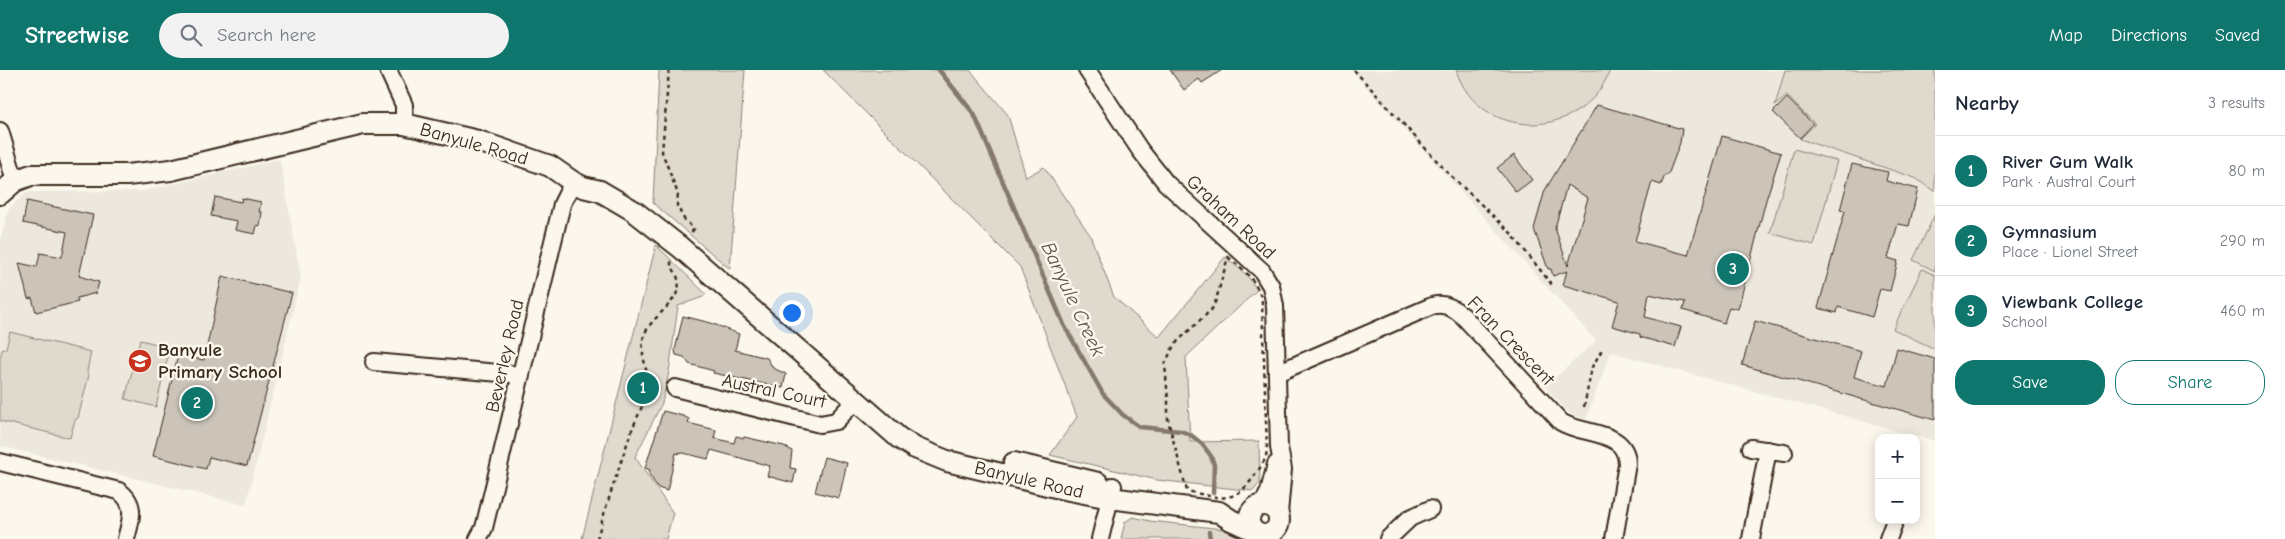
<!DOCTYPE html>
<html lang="en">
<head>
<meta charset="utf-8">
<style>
  body { margin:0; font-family:"Comic Neue",sans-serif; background:#f2f2f3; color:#1f2937 }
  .controls { position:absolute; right:15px; bottom:15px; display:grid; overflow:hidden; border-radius:10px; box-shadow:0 2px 12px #0003 }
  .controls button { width:45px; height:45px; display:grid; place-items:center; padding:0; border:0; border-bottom:1px solid #e0e1e3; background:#fff; color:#1f2937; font:25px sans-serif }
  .you { position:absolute; left:791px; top:242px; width:18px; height:18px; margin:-12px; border:4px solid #fff; border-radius:50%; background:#1a73e8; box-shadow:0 0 0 8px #1a73e833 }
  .badge { display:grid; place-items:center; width:32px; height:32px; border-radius:50%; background:#0f766e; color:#fff; font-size:16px; font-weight:700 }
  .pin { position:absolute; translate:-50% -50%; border:2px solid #fff; box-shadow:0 1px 5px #0006 }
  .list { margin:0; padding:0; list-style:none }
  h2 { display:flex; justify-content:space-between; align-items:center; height:65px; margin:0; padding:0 20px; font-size:21px }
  h2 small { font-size:16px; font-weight:400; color:#747a83 }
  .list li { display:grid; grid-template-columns:32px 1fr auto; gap:15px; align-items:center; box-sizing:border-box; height:70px; padding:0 20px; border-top:1px solid #e0e1e3 }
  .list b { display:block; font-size:19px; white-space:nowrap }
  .list p { margin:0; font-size:16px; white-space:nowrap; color:#747a83 }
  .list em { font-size:16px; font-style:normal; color:#747a83 }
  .actions { display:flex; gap:10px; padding:15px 20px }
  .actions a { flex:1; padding:11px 0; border:1px solid #0f766e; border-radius:20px; text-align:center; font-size:18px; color:#0f766e }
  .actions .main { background:#0f766e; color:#fff }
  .icon { flex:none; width:28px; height:28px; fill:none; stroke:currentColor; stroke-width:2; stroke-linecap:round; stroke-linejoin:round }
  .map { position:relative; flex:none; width:1935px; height:469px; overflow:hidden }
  header { display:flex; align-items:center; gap:30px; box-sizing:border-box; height:70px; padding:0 25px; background:#0f766e; color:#fff }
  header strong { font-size:24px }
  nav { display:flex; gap:28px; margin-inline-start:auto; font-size:18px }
  .search { width:350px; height:45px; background:#f2f2f3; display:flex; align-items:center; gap:12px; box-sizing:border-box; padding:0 18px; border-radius:28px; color:#747a83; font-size:19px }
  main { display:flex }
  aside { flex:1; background:#fff }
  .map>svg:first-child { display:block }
  .built { fill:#ede8dd }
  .green { fill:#dfd9ce; stroke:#8d8276 }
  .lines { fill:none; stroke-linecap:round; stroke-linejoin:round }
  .stream { stroke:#85796d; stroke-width:4.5 }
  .building { fill:#ccc4b9; stroke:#3b2a1e; fill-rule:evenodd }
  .minor-casing { stroke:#3b2a1e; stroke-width:20 }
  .tertiary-casing { stroke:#3b2a1e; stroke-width:24 }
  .path { stroke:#3b2a1e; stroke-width:2.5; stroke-dasharray:4 4; stroke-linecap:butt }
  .minor { stroke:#fbf7ec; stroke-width:16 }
  .tertiary { stroke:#fbf7ec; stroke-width:20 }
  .labels { text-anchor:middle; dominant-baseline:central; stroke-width:5; stroke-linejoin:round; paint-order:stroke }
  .street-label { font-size:19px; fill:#3b2a1e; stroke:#fbf7ec }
  .poi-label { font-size:19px; font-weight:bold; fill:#3b2a1e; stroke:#fbf7ec; text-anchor:start }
  .water-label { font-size:20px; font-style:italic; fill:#605246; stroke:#fbf7ec }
</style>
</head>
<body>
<header>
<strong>Streetwise</strong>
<div class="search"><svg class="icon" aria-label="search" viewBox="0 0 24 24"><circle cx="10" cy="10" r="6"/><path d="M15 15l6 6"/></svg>Search here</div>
<nav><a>Map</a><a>Directions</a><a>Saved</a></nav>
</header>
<main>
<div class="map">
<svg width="1935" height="469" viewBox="0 0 1935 469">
  <rect width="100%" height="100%" fill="#fbf7ec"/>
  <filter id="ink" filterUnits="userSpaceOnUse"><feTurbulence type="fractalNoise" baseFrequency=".02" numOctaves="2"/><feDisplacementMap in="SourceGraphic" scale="10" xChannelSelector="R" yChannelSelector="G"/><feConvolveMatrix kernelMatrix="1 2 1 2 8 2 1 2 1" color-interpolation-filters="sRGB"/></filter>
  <g filter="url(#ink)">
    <!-- built -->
    <g class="built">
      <polygon points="1351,0 1935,0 1935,371 1611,282 1586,349 1571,345 1545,317 1596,271"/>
      <polygon points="280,89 301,207 246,435 0,376 0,171 8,140 26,122 144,121"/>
    </g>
    <!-- green -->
    <g class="green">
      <polygon points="659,0 745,0 730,199 653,133"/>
      <polygon points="823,0 970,0 1008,45 1026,107 1044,97 1090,165 1114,227 1159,267 1225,187 1247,205 1257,220 1186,287 1190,372 1259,371 1260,413 1253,421 1157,410 1050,385 1077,347 1020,197"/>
      <path d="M1456,0H1610C1585,71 1479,73 1456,0Z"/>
      <polygon points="1785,0 1935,0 1935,121 1915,108 1800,69 1815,54 1787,26 1775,36"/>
      <polygon points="1794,79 1837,91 1814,175 1770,163"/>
      <polygon points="1935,144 1935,201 1913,190"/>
      <polygon points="656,175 706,224 703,227 678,236 669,302 662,333 635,387 673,443 666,469 582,469"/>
      <polygon points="1922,199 1935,205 1935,279 1893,259"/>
      <polygon points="10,262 91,282 87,301 89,305 78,348 75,350 70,368 0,351 0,288 2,280 6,278"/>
      <polygon points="140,270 170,277 156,337 125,329"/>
      <polygon points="1133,447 1150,451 1242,461 1250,469 1121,469 1125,452"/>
    </g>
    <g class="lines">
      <!-- stream -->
      <g class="stream">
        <polyline points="939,0 974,44 1064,255 1103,324 1123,345 1140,357 1181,361 1191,365 1202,374 1211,386 1214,395 1213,423"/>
        <polyline points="1209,462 1210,469"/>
      </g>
    </g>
    <!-- building -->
    <g class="building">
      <polygon points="1170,0 1222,0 1202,13 1199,9 1184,20"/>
      <polygon points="1787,28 1813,54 1800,68 1773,42"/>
      <path d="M1597,35L1682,59L1680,73L1668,105H1665L1661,115L1652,112L1635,171L1688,185L1722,66L1781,83L1766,130L1738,239L1729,237L1724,253L1683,240L1685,232L1649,224L1645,247L1681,257L1675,277L1640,267V264L1612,256L1619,231L1563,215L1567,201L1553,206L1551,199H1548L1534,159L1545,120ZM1567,115L1588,128L1568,196L1555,158Z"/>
      <polygon points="1514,85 1532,110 1516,122 1497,98"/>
      <polygon points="1852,94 1888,102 1886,111 1918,119 1909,156 1898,154 1888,188 1898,191 1890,221 1880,219 1872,247 1838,237 1837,243 1818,238 1845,141 1840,140"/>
      <polygon points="215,127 241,132 242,128 261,132 259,142 262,142 260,156 257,155 255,164 235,160 237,151 211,146"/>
      <polygon points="27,131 93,145 79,206 99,212 96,223 77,228 78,232 36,242 32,228 28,229 19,193 37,197 40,183 62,187 67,162 23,153"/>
      <polygon points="222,206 292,223 247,396 209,387 206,399 153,386 178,285 204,290"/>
      <polygon points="683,246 711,253 739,264 735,280 767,288 773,298 786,304 783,318 713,303 714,301 689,294 684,287 676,285 675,280"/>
      <polygon points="1755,251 1861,281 1854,307 1887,316 1897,278 1935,289 1935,350 1742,295"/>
      <polygon points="663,341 683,346 689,349 688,353 716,360 714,368 734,373 736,366 744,368 744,367 784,376 792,381 790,398 796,399 793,413 767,406 770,396 711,380 708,389 679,382 679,384 676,383 667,421 658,418 649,404 650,400 645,398"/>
      <polygon points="824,387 847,393 839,428 815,422"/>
    </g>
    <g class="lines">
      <!-- minor casing -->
      <g class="minor-casing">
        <g id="minor">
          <polyline points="388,0 404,35 404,54"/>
          <polyline points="1087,0 1140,80 1166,113 1262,201 1271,216 1275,236 1279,377 1283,399 1279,443"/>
          <polyline points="0,61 15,111"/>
          <polyline points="374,292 521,305"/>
          <path d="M1277,303L1432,236C1444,232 1454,238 1463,246L1561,352C1583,366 1627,359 1627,394L1614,469"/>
          <polyline points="675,318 820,354 836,351 856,330"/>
          <polyline points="1751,378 1784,383"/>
          <path d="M0,392L119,421C137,434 131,450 126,469"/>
          <polyline points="1262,435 1269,422 1276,394"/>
          <polyline points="478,469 484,458 562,134 573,112"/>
          <polyline points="1100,469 1113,416"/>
          <polyline points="1388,469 1410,448 1430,439"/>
          <polyline points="1751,469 1768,380"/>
          <polyline points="1888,469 1895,450"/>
        </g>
      </g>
      <!-- tertiary casing -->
      <g class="tertiary-casing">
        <g id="tertiary">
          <polyline points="0,124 15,111 31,105 127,105 171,100 363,54 404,54 478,71 550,96 573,112 583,117 600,121 634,141 680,177 899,368 915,378 947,391 1064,419 1110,428 1219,442 1231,450 1253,460"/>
          <polyline points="1014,393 1098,413"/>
          <circle cx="1264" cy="450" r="15"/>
        </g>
      </g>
      <!-- path -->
      <g class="path">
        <polyline points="669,0 662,82 678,124 677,136 684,149 694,159 690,164"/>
        <polyline points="1354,0 1447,102 1510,162 1553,216"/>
        <path d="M1228,187C1244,200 1258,211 1262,232L1267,380C1266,390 1261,397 1255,405C1234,436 1220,428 1187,421L1168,351V330L1165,294L1172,279L1178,271L1212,239L1216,230Z"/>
        <polyline points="648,318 661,318"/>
        <polyline points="1584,337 1592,297 1603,278"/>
        <path d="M597,469C606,435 617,404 628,371C633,354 643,338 647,321C651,301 636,281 646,261C659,238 694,225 671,196V190"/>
      </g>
      <!-- minor -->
      <use href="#minor" class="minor"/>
      <!-- tertiary -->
      <use href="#tertiary" class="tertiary"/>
    </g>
  </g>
  <!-- icons -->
  <defs>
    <g id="school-disc" transform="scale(1.25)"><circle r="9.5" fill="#c8321e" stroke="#fbf7ec"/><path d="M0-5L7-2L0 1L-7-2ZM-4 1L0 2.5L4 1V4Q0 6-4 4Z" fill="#fff"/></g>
  </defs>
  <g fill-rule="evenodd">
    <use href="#school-disc" x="140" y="291"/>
  </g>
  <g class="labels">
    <!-- street labels -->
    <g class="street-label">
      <text transform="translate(474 74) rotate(16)">Banyule Road</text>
      <text transform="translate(1231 147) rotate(43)">Graham Road</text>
      <text transform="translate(1511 271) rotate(46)">Fran Crescent</text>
      <text transform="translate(505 286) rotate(-77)">Beverley Road</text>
      <text transform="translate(774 321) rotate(12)">Austral Court</text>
      <text transform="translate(1029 410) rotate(13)">Banyule Road</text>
    </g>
    <!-- poi labels -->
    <g class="poi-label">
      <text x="158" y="280">Banyule<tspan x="158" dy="22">Primary School</tspan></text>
    </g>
    <!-- water labels -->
    <g class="water-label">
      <text transform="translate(1073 229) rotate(65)">Banyule Creek</text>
    </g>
  </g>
</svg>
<div class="controls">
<button>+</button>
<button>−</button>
</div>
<div class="you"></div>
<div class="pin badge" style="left:643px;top:318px">1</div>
<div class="pin badge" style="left:197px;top:333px">2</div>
<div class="pin badge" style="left:1733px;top:199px">3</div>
</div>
<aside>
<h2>Nearby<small>3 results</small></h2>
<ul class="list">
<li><span class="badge">1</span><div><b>River Gum Walk</b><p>Park · Austral Court</p></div><em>80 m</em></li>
<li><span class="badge">2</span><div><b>Gymnasium</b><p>Place · Lionel Street</p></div><em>290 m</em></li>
<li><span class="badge">3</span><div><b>Viewbank College</b><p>School</p></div><em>460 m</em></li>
</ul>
<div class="actions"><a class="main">Save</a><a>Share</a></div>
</aside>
</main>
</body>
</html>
